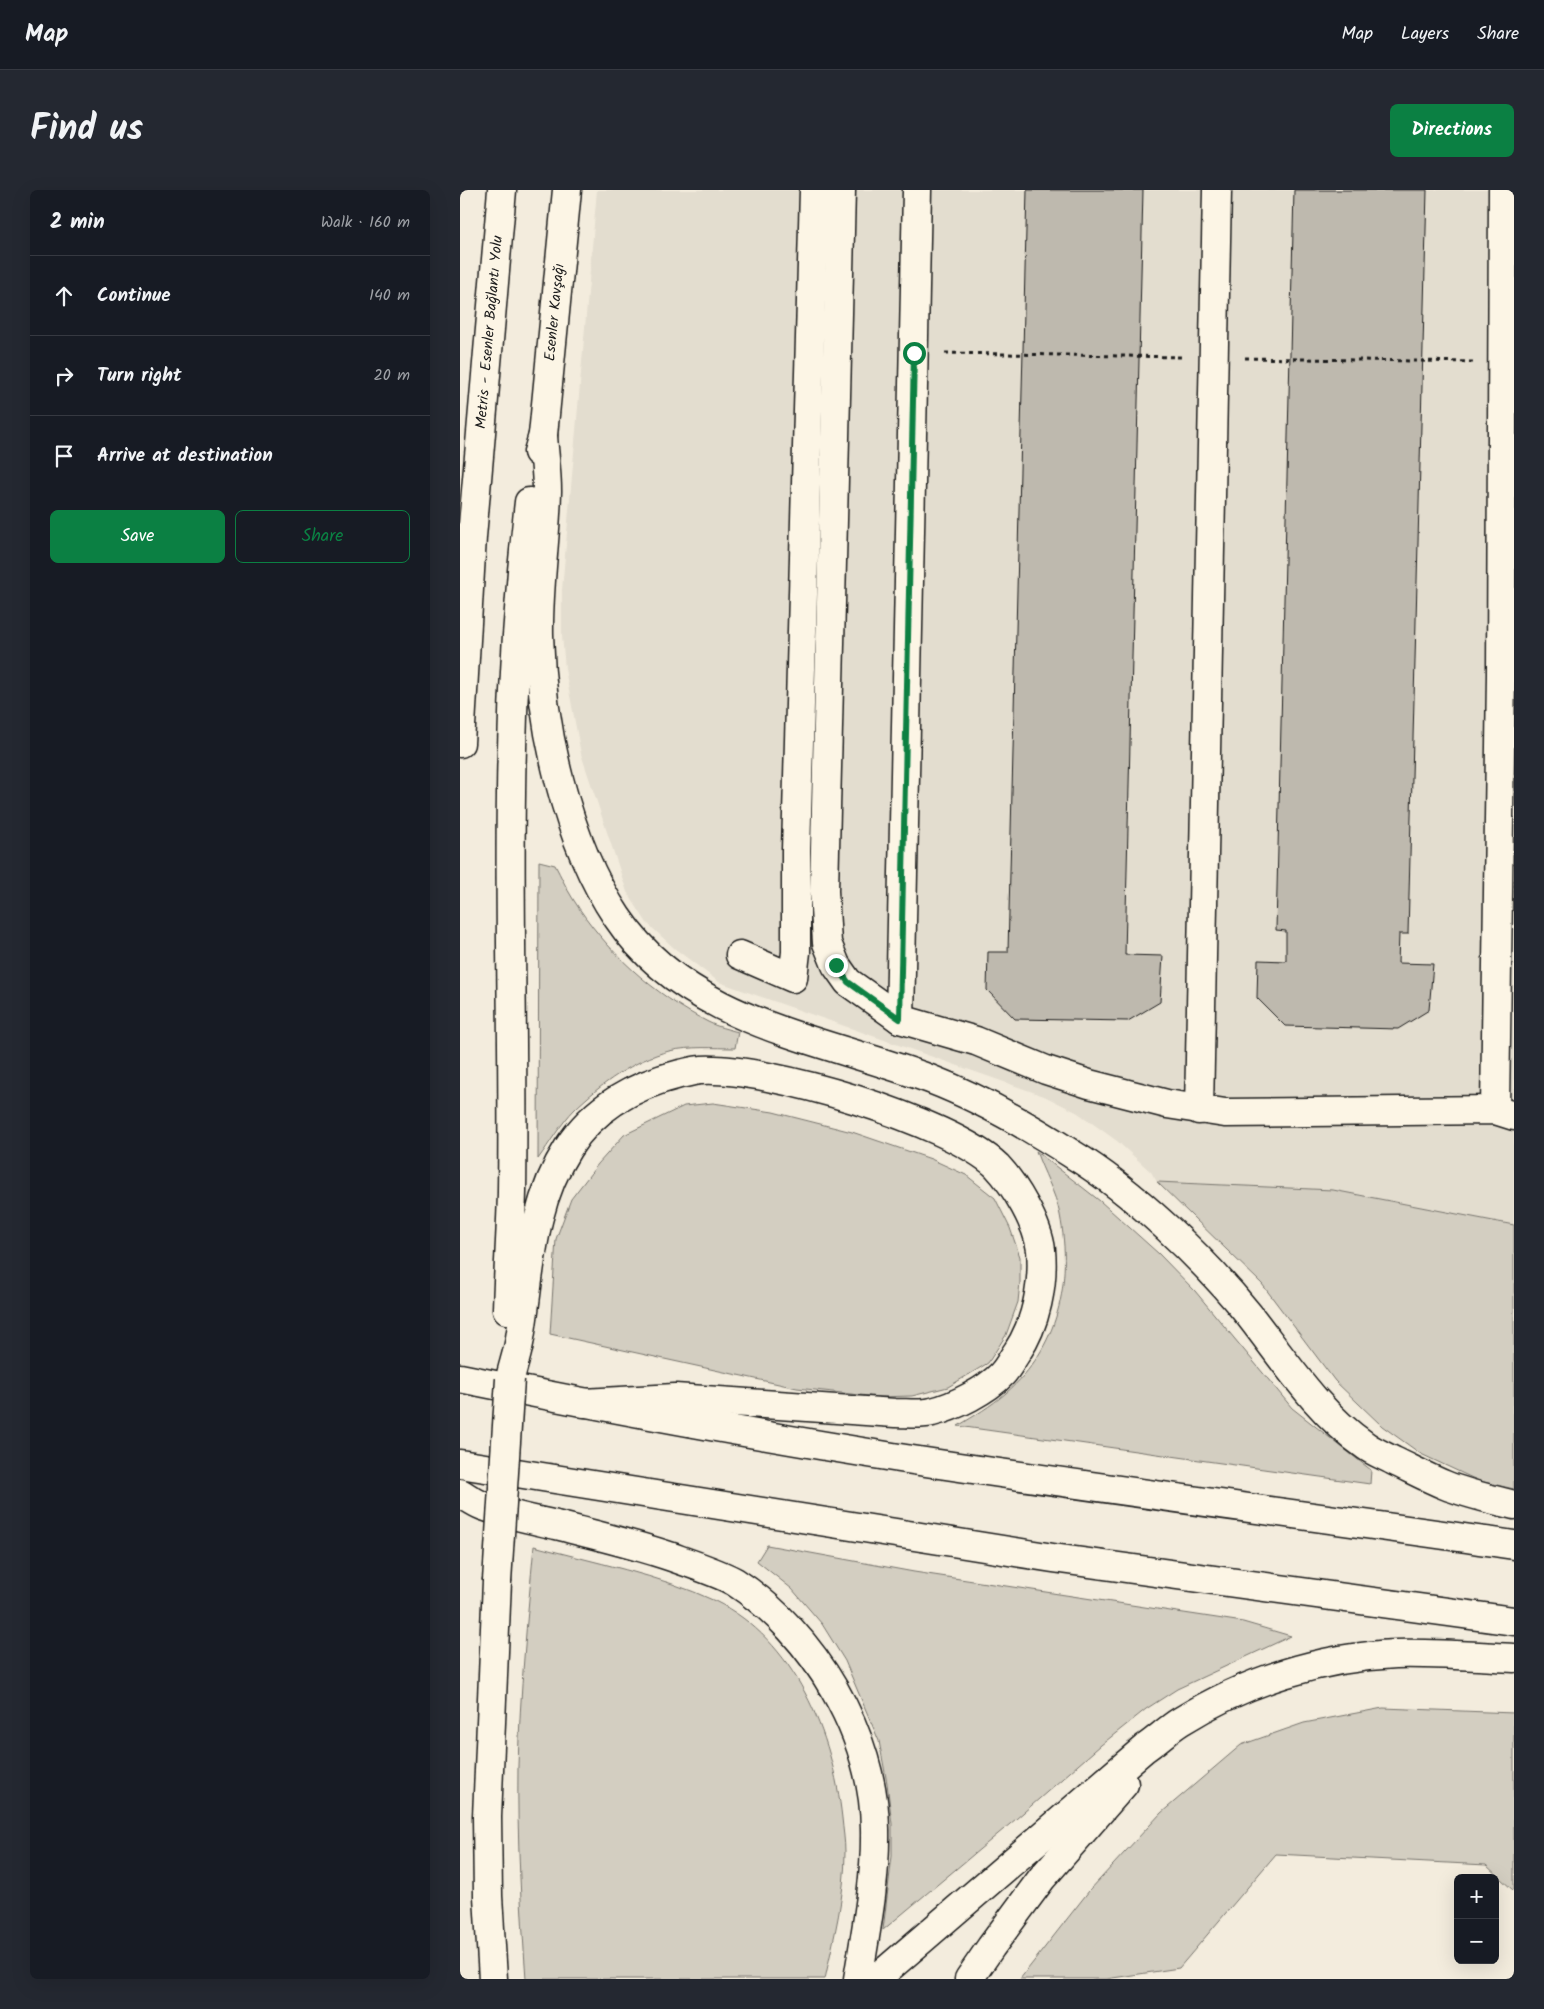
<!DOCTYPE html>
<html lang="en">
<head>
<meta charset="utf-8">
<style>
  body { margin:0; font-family:Kalam,sans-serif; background:#242831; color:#f1f3f6 }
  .controls { position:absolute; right:15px; bottom:15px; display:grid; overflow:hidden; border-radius:8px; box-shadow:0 5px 20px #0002 }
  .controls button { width:45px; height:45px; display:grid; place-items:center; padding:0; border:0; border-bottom:1px solid #363941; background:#171b24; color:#f1f3f6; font:25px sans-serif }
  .stop { position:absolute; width:15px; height:15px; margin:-11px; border:4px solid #0b8043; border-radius:50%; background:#fff }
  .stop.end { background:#0b8043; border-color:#fff; box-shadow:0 1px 5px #0008 }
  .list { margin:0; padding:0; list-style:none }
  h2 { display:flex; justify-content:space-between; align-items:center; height:65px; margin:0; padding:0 20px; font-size:21px }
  h2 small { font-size:16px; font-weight:400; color:#9ea1a6 }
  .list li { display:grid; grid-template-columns:32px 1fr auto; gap:15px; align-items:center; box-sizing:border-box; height:80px; padding:0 20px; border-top:1px solid #363941 }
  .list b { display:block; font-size:19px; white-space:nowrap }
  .list em { font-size:16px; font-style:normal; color:#9ea1a6 }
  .actions { display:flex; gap:10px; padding:15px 20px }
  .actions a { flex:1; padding:11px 0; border:1px solid #0b8043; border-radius:8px; text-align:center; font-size:18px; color:#0b8043 }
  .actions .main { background:#0b8043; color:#fff }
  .icon { flex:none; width:28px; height:28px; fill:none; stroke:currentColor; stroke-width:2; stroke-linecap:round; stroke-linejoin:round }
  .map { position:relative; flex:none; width:1054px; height:1789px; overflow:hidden; border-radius:8px }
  header { display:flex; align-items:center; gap:30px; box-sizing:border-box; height:70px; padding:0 25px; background:#171b24; border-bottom:1px solid #363941 }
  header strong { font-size:24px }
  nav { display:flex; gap:28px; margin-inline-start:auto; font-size:18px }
  .intro { display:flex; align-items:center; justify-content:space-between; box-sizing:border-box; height:120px; padding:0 30px }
  h1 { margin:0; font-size:35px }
  .button { padding:12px 22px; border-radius:8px; background:#0b8043; color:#fff; font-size:18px; font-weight:700 }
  main { display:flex; gap:30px; padding:0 30px }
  aside { flex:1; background:#171b24; border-radius:8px; box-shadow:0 5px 20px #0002 }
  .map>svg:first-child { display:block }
  .built { fill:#e3ddcf }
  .green { fill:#d3cec1; stroke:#78756e }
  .building { fill:#beb9ae; stroke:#1c1c1c }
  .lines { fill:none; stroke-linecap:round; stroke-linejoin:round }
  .minor-casing { stroke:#1c1c1c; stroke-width:31 }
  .highway-casing { stroke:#1c1c1c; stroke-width:31 }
  .path { stroke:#1c1c1c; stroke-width:3; stroke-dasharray:4 4; stroke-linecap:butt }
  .minor { stroke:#fcf5e5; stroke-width:28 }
  .highway { stroke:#fcf5e5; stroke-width:28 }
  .highway-bridge-casing { stroke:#1c1c1c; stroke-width:31; stroke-linecap:butt }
  .highway-bridge { stroke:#fcf5e5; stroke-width:28 }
  .route { stroke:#0b8043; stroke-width:6 }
  .labels { text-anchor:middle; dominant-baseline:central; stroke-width:4; stroke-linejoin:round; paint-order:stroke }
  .street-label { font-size:15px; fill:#1c1c1c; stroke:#fcf5e5 }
</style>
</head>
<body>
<header>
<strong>Map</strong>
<nav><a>Map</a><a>Layers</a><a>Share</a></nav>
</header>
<div class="intro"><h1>Find us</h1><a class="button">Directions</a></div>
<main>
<aside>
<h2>2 min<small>Walk · 160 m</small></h2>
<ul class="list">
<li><svg class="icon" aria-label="ahead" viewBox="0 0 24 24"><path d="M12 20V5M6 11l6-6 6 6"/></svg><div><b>Continue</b></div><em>140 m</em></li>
<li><svg class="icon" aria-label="right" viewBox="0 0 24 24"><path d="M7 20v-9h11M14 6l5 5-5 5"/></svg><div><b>Turn right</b></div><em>20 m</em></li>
<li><svg class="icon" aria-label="arrive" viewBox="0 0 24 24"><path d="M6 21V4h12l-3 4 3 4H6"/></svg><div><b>Arrive at destination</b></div></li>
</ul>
<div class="actions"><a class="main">Save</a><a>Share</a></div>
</aside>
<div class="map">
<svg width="1054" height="1789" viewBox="0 0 1054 1789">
  <rect width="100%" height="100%" fill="#f3ecdd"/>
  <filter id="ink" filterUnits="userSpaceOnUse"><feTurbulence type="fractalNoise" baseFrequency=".02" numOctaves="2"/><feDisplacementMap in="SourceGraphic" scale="10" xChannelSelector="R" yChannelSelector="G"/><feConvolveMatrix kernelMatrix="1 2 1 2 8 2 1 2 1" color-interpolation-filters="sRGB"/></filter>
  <g filter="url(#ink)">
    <!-- built -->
    <polygon class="built" points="137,0 1054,0 1054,1035 873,1000 697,992 691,982 657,951 618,923 584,906 259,792 214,758 187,733 167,702 121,564 105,479 102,445 102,400"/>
    <!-- green -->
    <g class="green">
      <path d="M79,671L95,675C101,686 106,698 113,709C145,760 194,805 248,832C257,837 268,839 278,842L275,858C253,858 231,856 209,861C174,870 141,894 115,919C101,933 90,953 78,969Z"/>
      <polygon points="253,913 313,922 392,942 471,969 506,985 535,1008 550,1038 560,1067 560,1092 558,1112 546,1145 528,1173 488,1197 452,1206 418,1207 337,1198 90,1144 96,1049 111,1009 138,974 164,945 224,916"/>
      <path d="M576,961L640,1011L699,1064L735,1101L832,1218L911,1280L910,1294L498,1236C514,1226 531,1216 546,1203C598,1158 613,1092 600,1025C596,1003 583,982 576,961Z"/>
      <polygon points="697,992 873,1000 1054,1035 1054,1299 1019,1291 961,1264 922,1236 875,1191 802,1094"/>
      <polygon points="307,1355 454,1382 783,1432 831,1446 717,1499 686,1519 641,1555 556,1629 423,1740 432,1666 432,1634 427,1593 419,1551 385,1471 362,1434 332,1399 297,1371"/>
      <path d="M74,1356C132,1372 200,1385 255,1411C335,1450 373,1545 382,1628C383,1639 385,1651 385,1662C385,1705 374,1747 365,1789H66C61,1718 57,1647 58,1576C60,1503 67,1429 74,1356Z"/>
      <polygon points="923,1518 1054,1523 1054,1701 1026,1675 816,1664 719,1778 646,1789 560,1789 629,1701 701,1623 781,1555 844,1533"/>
    </g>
    <!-- building -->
    <g class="building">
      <polygon points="567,0 683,0 665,765 703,766 700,812 668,831 555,829 527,800 528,762 548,762"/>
      <polygon points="834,0 967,0 948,744 939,744 938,773 973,774 969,820 938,839 825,836 797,808 798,770 826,771 826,741 816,740"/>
    </g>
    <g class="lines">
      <!-- minor casing -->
      <g class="minor-casing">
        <g id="minor">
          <polyline points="381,0 364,701 367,753 376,775 388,792 440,829 516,851 586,880 629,894 707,914 765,923 1035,920 1054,926"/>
          <polyline points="280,765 333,788 336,762 336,661 354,0"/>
          <polyline points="440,829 457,0"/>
          <polyline points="739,920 757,0"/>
          <polyline points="1035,920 1041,484 1043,0"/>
        </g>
      </g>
      <!-- highway casing -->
      <g class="highway-casing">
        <g id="highway">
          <path d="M83,245C84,263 87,282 87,301C86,349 78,397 79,445C81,536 106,651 157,727C228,833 361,848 470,889C517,907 570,937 612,964C673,1001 744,1069 789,1125C825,1171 857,1222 906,1256C914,1262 925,1266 934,1271C951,1279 968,1288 985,1295C1007,1304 1031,1309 1054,1315"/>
          <path id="s1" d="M78,262L83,245L107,0"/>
          <path id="s2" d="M0,553L12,347L42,0"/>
          <path d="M47,1120C48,1081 51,1042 52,1002C54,870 49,737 51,604C52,507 58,408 69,312"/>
          <path d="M0,1188C144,1217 288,1244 433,1267C639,1299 847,1325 1054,1355"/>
          <path d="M50,1189C53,1175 58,1162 60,1148C71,1082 70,1017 108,958C133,918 175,895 220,884C227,883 234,880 241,880C306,876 490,931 537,976C555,995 578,1034 581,1060C584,1094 576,1134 557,1162C552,1169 548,1178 542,1184C527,1200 494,1217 472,1222C461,1225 447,1223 435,1223L215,1208L124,1213"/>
          <polyline points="0,1274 593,1368 1054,1431"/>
          <path d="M0,1303C7,1307 15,1313 23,1316C44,1324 74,1330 96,1335C135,1345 174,1354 212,1367C229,1373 262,1384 275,1392C354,1443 414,1545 415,1639C416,1690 406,1740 398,1789"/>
          <polyline points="33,1789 28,1706 27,1627 37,1391"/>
          <path d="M416,1789L685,1558C697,1550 708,1539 721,1531C785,1491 861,1467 936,1464C975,1463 1015,1466 1054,1468"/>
          <polyline points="509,1789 531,1757 582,1688 664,1594"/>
        </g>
      </g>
      <!-- path -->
      <g class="path">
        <polyline points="485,163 723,167"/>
        <polyline points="785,168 1013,172"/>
      </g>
      <!-- minor -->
      <use href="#minor" class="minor"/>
      <!-- highway -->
      <use href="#highway" class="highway"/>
      <!-- highway-bridge casing -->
      <g class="highway-bridge-casing">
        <polyline id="highway-bridge" points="37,1391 50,1189"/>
      </g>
      <!-- highway-bridge -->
      <use href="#highway-bridge" class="highway-bridge"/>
    </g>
  </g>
  <g class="lines" filter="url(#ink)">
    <!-- route -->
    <polyline class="route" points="376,775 388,792 440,829 454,163"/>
  </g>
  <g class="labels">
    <!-- street labels -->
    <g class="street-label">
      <text stroke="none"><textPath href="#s1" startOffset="141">Esenler Kavşağı</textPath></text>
      <text stroke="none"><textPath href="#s2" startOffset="412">Metris - Esenler Bağlantı Yolu</textPath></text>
    </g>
  </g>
</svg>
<div class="controls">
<button>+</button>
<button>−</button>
</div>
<div class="stop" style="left:454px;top:163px"></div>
<div class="stop end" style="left:376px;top:775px"></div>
</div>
</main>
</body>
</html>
